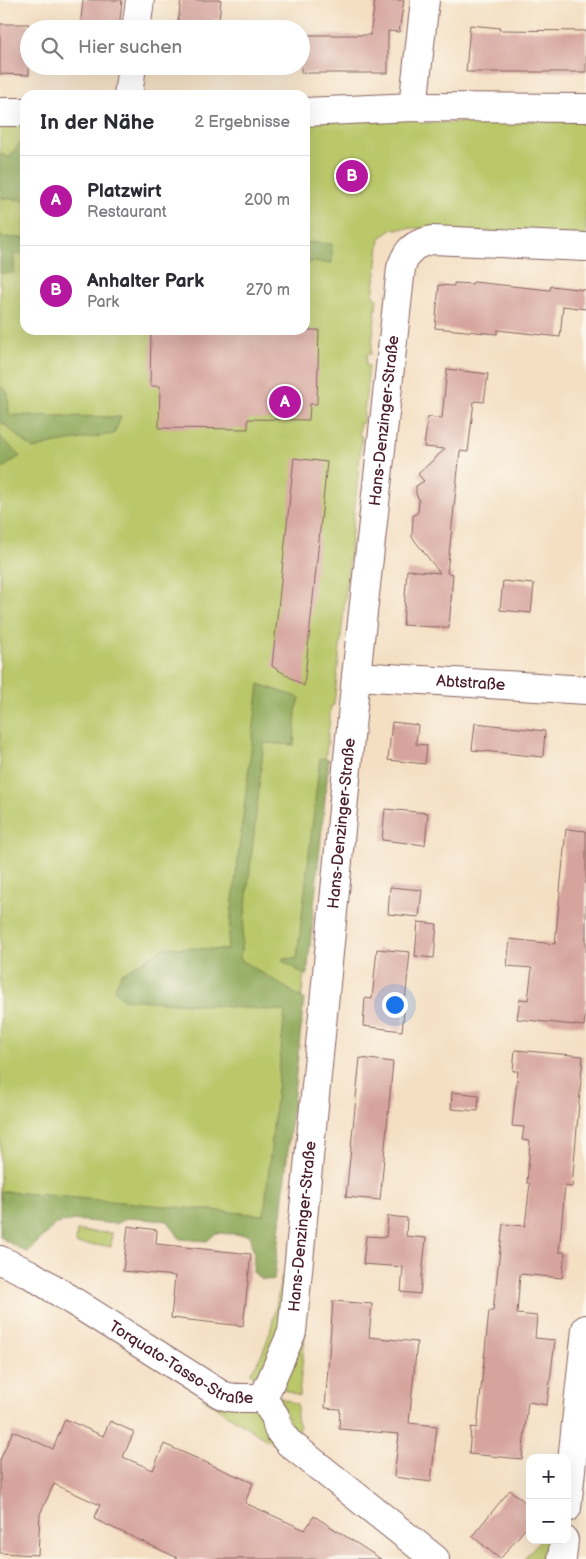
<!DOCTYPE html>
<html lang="de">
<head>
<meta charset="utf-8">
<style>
  body { margin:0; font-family:"Balsamiq Sans",sans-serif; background:#f2f2f3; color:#2b2b33 }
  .controls { position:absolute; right:15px; bottom:15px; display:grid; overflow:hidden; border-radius:10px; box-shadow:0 5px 20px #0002 }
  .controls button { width:45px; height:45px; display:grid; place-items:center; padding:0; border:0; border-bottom:1px solid #e1e1e2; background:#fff; color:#2b2b33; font:25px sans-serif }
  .you { position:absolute; left:394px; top:1004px; width:18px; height:18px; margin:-12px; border:4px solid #fff; border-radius:50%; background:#1a73e8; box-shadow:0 0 0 8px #1a73e833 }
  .badge { display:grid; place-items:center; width:32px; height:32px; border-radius:50%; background:#b5179e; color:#fff; font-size:16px; font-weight:700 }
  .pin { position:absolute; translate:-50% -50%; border:2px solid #fff; box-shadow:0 1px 5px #0006 }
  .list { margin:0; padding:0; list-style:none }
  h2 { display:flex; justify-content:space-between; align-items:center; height:65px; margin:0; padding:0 20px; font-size:21px }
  h2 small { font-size:16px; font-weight:400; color:#7c7c81 }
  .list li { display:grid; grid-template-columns:32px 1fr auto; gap:15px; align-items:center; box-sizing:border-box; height:90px; padding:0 20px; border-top:1px solid #e1e1e2 }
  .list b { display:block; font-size:19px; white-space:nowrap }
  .list p { margin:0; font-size:16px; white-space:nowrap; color:#7c7c81 }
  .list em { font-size:16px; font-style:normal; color:#7c7c81 }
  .icon { flex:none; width:28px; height:28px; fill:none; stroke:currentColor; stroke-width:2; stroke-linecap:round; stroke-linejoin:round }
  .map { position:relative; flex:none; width:586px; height:1559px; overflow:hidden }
  .search { position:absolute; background:#fff; box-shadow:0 5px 20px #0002; left:20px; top:20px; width:290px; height:55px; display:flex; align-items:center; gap:12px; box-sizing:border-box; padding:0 18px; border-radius:28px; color:#7c7c81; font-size:19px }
  .panel { position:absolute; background:#fff; box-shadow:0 5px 20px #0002; left:20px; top:90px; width:290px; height:245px; border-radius:15px }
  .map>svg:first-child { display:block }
  .green { fill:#bac86a; stroke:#82744a }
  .forest { fill:#93ac5e; stroke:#6e6644 }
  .building { fill:#d6a49d }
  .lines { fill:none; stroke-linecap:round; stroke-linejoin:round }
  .minor-casing { stroke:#866260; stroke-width:30 }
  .minor { stroke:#fff; stroke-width:28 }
  .labels { text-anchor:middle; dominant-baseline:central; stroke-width:4; stroke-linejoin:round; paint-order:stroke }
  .street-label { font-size:16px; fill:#4a1f2b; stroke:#fbf7ec }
</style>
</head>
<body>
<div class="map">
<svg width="586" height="1559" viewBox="0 0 586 1559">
  <rect width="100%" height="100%" fill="#fbf7ec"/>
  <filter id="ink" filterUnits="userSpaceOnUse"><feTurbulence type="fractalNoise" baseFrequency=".02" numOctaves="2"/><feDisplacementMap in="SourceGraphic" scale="10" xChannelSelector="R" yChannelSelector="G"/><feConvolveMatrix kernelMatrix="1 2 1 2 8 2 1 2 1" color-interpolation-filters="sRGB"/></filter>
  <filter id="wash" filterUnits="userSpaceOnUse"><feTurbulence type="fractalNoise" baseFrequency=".0096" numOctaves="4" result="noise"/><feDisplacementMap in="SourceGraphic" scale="20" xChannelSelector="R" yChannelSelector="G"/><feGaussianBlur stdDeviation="1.12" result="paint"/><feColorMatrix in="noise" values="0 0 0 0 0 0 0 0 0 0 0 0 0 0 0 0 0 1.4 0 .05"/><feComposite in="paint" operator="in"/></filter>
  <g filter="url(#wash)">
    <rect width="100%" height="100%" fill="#f4dfc3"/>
    <!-- green -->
    <g class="green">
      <polygon points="410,112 421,123 586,120 586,238 415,228 393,229 380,238 373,297 377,298 371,354 367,354 366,365 369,366 363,423 360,423 359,436 362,436 334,705 331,706 278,1227 0,1201 0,125 25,126 25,330 305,330 305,118"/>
      <polygon points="77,1231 112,1233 111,1246 76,1244"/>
      <path d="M282,1276H285L281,1333L263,1383L250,1373C271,1347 275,1308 282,1276Z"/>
      <polygon points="303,1336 305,1336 299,1396 279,1388"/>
      <polygon points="279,1397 297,1404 297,1421 300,1426 295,1435"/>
      <polygon points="202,1398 258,1406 273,1444"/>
      <polygon points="540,1540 553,1540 552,1559 524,1559"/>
    </g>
    <!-- forest -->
    <g class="forest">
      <polygon points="25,136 25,200 0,198 0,153 9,158"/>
      <polygon points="0,237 25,238 25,254 14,254 14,273 0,273"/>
      <polygon points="305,242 332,244 332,263 305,262"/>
      <polygon points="0,386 8,393 9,415 121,417 114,434 56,443 33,449 0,421"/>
      <polygon points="0,436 20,456 0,470"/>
      <polygon points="259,684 300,698 296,711 294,745 264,743 240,959 304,999 274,1280 261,1279 253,1272 254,1254 249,1235 216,1233 207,1241 180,1239 168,1221 128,1218 116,1224 75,1220 56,1224 27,1253 0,1237 0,1191 264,1215 285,1011 123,999 114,990 121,974 166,947 227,950"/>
      <polygon points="320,758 329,759 307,976 283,961 283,958 297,959"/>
    </g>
    <g id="blocks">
      <!-- building -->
      <g class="building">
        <polygon points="83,0 122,0 119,29 80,29"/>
        <polygon points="181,0 221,0 219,20 215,19 215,29 177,29"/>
        <polygon points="375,0 404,0 399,32 388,31 388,73 301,73 301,35 370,35"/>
        <polygon points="0,24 29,24 29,75 0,74"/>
        <polygon points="470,25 500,28 499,30 586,31 586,72 466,72"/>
        <polygon points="473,282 550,290 551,286 586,290 586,309 563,306 560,337 498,330 497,334 435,328 439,285 454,286 454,283 472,284"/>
        <polygon points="151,330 319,330 317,404 310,404 309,420 248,419 248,429 159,428 160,386 150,386"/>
        <polygon points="447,369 488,374 484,402 474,401 468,452 460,451 447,573 453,574 449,628 403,625 407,570 440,573 412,537 413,516 418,512 419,499 416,494 416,486 424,481 418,474 445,449 424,447 428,417 442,418"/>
        <polygon points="294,458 327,462 304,686 272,666"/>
        <polygon points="503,581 534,584 531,613 500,610"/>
        <polygon points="392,722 418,725 416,744 427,745 425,764 388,760"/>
        <polygon points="475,723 545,731 543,757 472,750"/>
        <polygon points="385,809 428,813 425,845 382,840"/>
        <polygon points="566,829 586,831 586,1007 584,1026 517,1019 520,999 528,1000 532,968 507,966 510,939 555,944"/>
        <polygon points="390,887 422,890 419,917 388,914"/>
        <polygon points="418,922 437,924 434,958 415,956"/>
        <polygon points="377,949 410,952 402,1031 363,1026 365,998 372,999"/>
        <polygon points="515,1050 583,1056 572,1187 565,1186 559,1252 565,1252 562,1278 520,1274 517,1314 537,1316 535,1338 555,1340 547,1405 528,1402 522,1459 469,1454 471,1427 477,1428 489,1311 493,1311 503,1224 525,1226 530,1183 527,1183 530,1141 522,1140 524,1127 512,1126 518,1071 513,1071"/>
        <polygon points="360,1058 393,1062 380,1200 346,1197"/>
        <polygon points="452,1092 479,1095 478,1111 451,1109"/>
        <polygon points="388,1216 407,1218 406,1236 426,1238 420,1294 401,1292 403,1267 363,1264 366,1236 386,1237"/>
        <polygon points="128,1226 157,1230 156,1244 251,1254 243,1326 171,1318 175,1276 123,1271"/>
        <polygon points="333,1301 372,1304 369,1337 417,1342 409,1423 437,1426 431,1482 394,1477 399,1434 339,1429 340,1409 325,1408"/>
        <polygon points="65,1419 103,1436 110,1421 134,1432 123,1457 153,1470 164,1444 253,1483 245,1503 305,1530 314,1516 381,1559 180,1559 94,1519 100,1505 54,1484 40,1514 38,1555 0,1553 0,1460 13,1431 53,1449"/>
        <polygon points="510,1490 530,1506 530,1523 500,1559 472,1536"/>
      </g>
    </g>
  </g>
  <g filter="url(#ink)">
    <use href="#blocks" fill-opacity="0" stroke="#866260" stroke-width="1"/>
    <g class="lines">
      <!-- minor casing -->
      <g class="minor-casing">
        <g id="minor">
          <polyline points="136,29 140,0"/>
          <polyline points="128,95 132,66"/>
          <polyline points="413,107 425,0"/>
          <polyline points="0,112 25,112"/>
          <polyline points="305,112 413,107 586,108"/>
          <path id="s1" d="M356,676L586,690"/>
          <path id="s2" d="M0,1260L30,1274L220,1394C233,1401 248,1396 263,1399L275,1416L278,1429L288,1442L435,1559"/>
          <path id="s3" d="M263,1399L292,1332L356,676L401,268C407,250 413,244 432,240L586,247"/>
          <polyline points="567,1508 586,1329"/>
          <polyline points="562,1559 564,1540"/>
        </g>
      </g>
      <!-- minor -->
      <use href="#minor" class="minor"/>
    </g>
  </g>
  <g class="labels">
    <!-- street labels -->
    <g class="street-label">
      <text stroke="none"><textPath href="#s3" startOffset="989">Hans-Denzinger-Straße</textPath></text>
      <text stroke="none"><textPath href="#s1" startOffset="115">Abtstraße</textPath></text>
      <text stroke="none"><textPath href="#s3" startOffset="584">Hans-Denzinger-Straße</textPath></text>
      <text stroke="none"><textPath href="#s3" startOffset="179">Hans-Denzinger-Straße</textPath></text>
      <text stroke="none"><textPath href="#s2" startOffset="210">Torquato-Tasso-Straße</textPath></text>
    </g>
  </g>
</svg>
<div class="controls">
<button>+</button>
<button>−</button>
</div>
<div class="you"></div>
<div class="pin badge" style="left:285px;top:402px">A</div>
<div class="pin badge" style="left:352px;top:176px">B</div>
<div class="search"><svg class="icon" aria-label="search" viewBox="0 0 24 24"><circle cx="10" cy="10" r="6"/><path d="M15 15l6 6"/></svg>Hier suchen</div>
<section class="panel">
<h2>In der Nähe<small>2 Ergebnisse</small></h2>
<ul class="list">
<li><span class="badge">A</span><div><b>Platzwirt</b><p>Restaurant</p></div><em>200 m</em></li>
<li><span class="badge">B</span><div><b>Anhalter Park</b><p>Park</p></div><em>270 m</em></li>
</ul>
</section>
</div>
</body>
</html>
